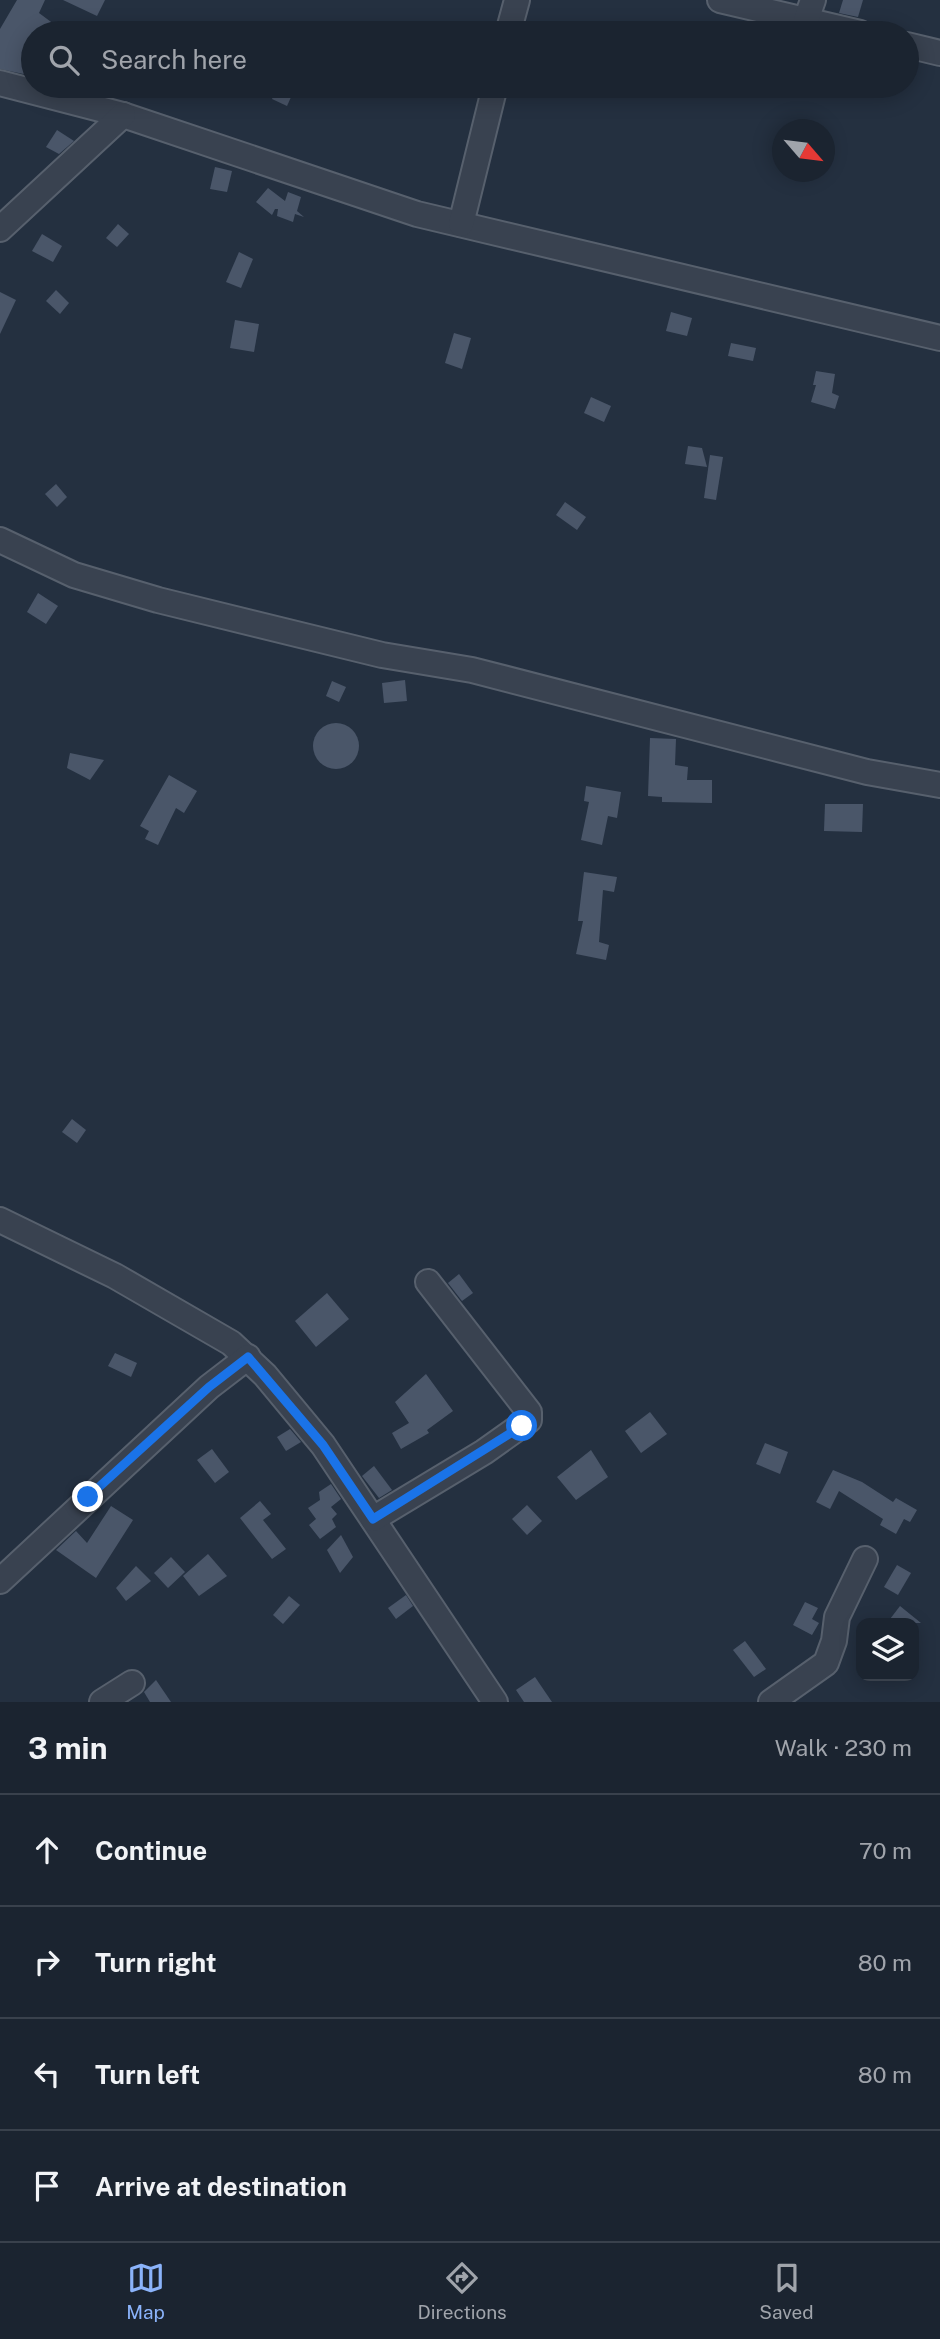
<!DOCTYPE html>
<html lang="en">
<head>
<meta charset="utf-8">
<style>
  body { margin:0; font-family:"Public Sans",sans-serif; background:#28303c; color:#f1f3f6 }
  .controls { position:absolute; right:21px; bottom:21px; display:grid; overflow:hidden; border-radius:14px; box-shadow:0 4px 18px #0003 }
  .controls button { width:63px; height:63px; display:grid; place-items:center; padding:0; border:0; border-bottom:2px solid #39414c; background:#1b2430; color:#f1f3f6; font:35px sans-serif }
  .compass { position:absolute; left:772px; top:119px; width:63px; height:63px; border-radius:50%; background:#1b2430; box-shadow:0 4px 18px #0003; rotate:118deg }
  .stop { position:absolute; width:21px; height:21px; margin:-16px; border:5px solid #1a73e8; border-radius:50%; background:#fff }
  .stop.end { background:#1a73e8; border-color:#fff; box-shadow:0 2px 7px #0008 }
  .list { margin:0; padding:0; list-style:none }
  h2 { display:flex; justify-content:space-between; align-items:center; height:91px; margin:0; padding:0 28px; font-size:30px }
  h2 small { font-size:23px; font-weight:400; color:#a0a4ab }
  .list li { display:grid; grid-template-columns:46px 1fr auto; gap:21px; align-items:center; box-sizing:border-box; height:112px; padding:0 28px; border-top:2px solid #39414c }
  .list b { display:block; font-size:26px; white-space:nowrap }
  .list em { font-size:23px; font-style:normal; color:#a0a4ab }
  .icon { flex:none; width:38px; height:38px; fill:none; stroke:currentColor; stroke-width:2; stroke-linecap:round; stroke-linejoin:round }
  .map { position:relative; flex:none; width:940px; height:1702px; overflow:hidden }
  .search { position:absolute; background:#1b2430; box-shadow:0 4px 18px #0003; left:21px; right:21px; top:21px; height:77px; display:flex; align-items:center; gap:18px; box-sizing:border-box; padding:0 24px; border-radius:38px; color:#a0a4ab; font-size:26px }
  .sheet { height:539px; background:#1b2430 }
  nav { display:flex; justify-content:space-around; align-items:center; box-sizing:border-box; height:98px; border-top:2px solid #39414c; background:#1b2430; font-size:19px; color:#a0a4ab }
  nav a { display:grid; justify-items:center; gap:4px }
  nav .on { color:#8bb3fa }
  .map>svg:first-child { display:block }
  .building { fill:#4a5669 }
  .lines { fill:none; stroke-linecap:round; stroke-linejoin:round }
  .minor-casing { stroke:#57606d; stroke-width:28 }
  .minor { stroke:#394250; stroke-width:24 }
  .route { stroke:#1a73e8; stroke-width:9 }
</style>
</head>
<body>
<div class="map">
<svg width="940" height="1702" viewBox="0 0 940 1702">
  <rect width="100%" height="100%" fill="#243040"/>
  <!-- building -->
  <g class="building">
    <polygon points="17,0 45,0 39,13 66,33 33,33 33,76 0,69 0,29"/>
    <polygon points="63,0 105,0 97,16"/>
    <polygon points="843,0 863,0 858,17 839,13"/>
    <polygon points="278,86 296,86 287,106 272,99"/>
    <polygon points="57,130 74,141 59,154 46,147"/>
    <polygon points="215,167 232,171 227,192 210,189"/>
    <polygon points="268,188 285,201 288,192 301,197 297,211 304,217 295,214 293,222 277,216 278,209 275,209 272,215 256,202"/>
    <polygon points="118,224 129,234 117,247 106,238"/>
    <polygon points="42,234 62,246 53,262 32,251"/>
    <polygon points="239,252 253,259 241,288 226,282"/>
    <polygon points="56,290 69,303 60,314 46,301"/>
    <polygon points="0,292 16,300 0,334"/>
    <polygon points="671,312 692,318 687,336 666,331"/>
    <polygon points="235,320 259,324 254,352 230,348"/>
    <polygon points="454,333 471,338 462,369 445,363"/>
    <polygon points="731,343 756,348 753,361 728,356"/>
    <polygon points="816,371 835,374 832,393 839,396 835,409 811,402 816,385 813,385"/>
    <polygon points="591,397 611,406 604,422 584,413"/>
    <polygon points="688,446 702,448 707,467 685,464"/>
    <polygon points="710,455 723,457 716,500 704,498"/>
    <polygon points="56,484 67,497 57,507 45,494"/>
    <polygon points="565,502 586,517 577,530 556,515"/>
    <polygon points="38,593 58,606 46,624 27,612"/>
    <polygon points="405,680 407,701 384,703 382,683"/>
    <polygon points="332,681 346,687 339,702 326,696"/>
    <circle cx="336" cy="746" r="23"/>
    <polygon points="650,738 676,739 675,765 688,767 687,780 712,780 712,803 662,802 662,797 648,796"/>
    <polygon points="70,753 104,760 90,780 67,768"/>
    <polygon points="169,775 197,791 184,813 176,808 158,845 145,839 149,831 140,826"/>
    <polygon points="586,786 621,792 617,818 608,816 602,845 581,840 589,802 584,801"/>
    <polygon points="825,804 863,804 862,832 824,831"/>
    <polygon points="584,872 617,877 614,892 603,890 599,942 609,945 606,960 576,954 583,921 578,921"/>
    <polygon points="72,1119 86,1130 77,1143 62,1132"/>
    <polygon points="459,1274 473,1293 462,1301 448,1283"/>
    <polygon points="327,1293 349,1319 316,1347 295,1321"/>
    <polygon points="115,1353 137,1363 131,1377 108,1366"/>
    <polygon points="426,1374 453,1411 427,1430 429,1433 401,1449 392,1433 409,1423 395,1402"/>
    <polygon points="650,1412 667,1434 641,1453 625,1431"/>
    <polygon points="290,1429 301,1442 286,1451 277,1437"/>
    <polygon points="765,1443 788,1452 780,1474 756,1464"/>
    <polygon points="212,1449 229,1472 215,1483 197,1460"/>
    <polygon points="591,1450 608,1477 576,1500 557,1477"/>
    <polygon points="374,1466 392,1490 379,1498 362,1476"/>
    <polygon points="833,1470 862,1482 893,1502 896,1498 917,1510 910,1522 904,1519 896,1534 880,1525 883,1519 839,1491 830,1509 816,1502"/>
    <polygon points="331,1484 341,1499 331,1507 337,1514 332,1519 336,1527 320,1539 309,1525 316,1519 308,1508 320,1500 319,1492"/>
    <polygon points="260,1501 271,1514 263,1520 286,1549 272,1559 240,1518"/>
    <polygon points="527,1505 542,1521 527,1535 512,1519"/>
    <polygon points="111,1506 133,1520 96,1578 56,1550 76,1531 87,1543"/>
    <polygon points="341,1535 353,1557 340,1573 327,1550"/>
    <polygon points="208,1554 227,1576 199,1596 183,1576"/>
    <polygon points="171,1557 185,1572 168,1588 154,1573"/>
    <polygon points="897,1565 911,1573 898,1595 884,1587"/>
    <polygon points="136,1566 151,1581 126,1601 116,1588"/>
    <polygon points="406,1595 413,1606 396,1619 388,1608"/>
    <polygon points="289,1596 300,1605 283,1624 273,1615"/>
    <polygon points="805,1602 818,1608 812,1619 819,1623 812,1635 793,1625"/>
    <polygon points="900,1606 921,1623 887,1623"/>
    <polygon points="745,1641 766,1669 754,1677 733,1650"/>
    <polygon points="535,1677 552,1702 524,1702 516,1690"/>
    <polygon points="156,1680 171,1702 150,1702 144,1692"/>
  </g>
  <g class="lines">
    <!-- minor casing -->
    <g class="minor-casing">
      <g id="minor">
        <polyline points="720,0 860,33"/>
        <polyline points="806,20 813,0"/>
        <polyline points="508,33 517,0"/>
        <polyline points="907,45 940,53"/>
        <polyline points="0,83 123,115 417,214 940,338"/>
        <polyline points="461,224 495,86"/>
        <polyline points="0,229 123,115"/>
        <polyline points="0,540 74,575 158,600 382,655 472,670 867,772 940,785"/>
        <polyline points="0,1220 115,1276 231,1343 265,1375 323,1445 495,1702"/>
        <polyline points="373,1519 484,1452 529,1420 529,1412 428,1282"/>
        <polyline points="0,1581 209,1387 248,1357"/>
        <polyline points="102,1702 132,1683"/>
        <polyline points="771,1702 826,1663 834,1641 837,1617 865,1559"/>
      </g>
    </g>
    <!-- minor -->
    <use href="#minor" class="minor"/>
  </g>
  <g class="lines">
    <!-- route -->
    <polyline class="route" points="88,1497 209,1387 248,1357 323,1445 373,1519 522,1426"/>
  </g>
</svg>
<div class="controls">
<button><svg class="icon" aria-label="layers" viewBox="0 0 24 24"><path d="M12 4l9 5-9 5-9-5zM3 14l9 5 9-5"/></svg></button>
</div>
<svg class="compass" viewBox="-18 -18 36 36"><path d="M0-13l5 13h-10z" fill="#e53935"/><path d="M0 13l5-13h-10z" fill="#a0a4ab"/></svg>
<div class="stop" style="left:522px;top:1426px"></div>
<div class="stop end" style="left:88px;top:1497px"></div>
<div class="search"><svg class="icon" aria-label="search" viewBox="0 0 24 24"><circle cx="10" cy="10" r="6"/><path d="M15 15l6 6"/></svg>Search here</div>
</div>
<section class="sheet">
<h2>3 min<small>Walk · 230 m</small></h2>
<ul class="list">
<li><svg class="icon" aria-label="ahead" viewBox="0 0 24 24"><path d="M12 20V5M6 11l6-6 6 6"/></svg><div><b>Continue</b></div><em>70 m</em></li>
<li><svg class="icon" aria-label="right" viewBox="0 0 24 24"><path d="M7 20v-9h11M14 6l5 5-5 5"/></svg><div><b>Turn right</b></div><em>80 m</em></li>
<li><svg class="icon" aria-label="left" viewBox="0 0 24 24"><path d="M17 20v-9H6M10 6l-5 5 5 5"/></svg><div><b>Turn left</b></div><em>80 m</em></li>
<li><svg class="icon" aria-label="arrive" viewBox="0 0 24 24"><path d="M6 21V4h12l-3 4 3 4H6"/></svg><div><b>Arrive at destination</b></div></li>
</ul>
</section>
<nav>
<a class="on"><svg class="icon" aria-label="map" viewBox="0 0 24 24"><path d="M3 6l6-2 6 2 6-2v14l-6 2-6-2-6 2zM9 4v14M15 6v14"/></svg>Map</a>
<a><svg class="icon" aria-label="directions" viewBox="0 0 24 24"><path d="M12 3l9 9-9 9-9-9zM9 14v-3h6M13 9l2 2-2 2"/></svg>Directions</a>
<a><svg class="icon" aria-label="saved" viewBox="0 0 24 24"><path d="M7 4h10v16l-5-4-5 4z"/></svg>Saved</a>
</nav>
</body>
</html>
